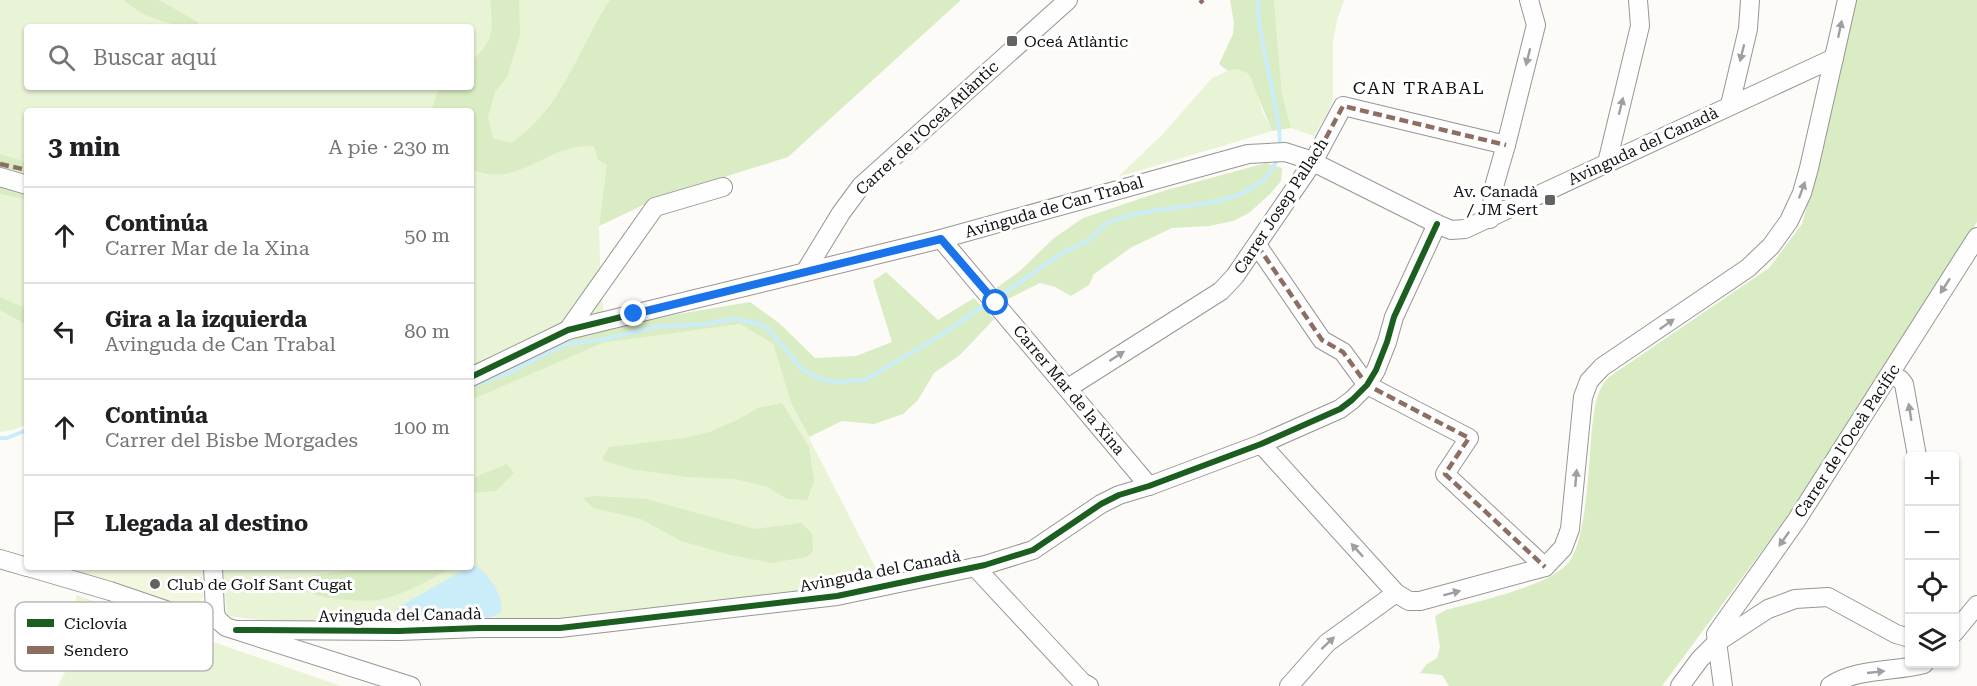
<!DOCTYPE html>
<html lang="es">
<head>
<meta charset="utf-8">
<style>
  body { margin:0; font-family:"Roboto Serif",serif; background:#f2f2f2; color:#202124 }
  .controls { position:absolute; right:18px; bottom:18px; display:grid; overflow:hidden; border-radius:6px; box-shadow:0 2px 4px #0004 }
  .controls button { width:54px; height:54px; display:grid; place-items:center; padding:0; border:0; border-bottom:2px solid #e0e0e0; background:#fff; color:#202124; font:30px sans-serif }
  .stop { position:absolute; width:18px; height:18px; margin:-14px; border:4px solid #1a73e8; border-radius:50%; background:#fff }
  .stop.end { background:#1a73e8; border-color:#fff; box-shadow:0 2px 6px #0008 }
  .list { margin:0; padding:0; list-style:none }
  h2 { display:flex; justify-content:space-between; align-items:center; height:78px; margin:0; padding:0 24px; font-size:26px }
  h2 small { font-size:20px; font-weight:400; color:#757577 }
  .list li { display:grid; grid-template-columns:39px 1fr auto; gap:18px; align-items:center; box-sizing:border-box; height:96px; padding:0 24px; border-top:2px solid #e0e0e0 }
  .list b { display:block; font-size:22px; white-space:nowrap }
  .list p { margin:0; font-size:20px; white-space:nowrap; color:#757577 }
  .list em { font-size:20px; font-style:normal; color:#757577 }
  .icon { flex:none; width:33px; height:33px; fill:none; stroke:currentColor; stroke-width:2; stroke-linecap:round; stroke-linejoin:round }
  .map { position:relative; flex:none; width:1977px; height:686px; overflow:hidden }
  .search { position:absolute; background:#fff; box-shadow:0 2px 4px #0004; left:24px; top:24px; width:450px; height:66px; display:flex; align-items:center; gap:15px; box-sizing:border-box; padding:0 21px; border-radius:6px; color:#757577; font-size:22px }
  .panel { position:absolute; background:#fff; box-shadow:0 2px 4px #0004; left:24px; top:108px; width:450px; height:462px; border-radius:6px }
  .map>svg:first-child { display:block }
  .green { fill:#e9f3d5; fill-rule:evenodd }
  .forest { fill:#daecc3 }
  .pitch { fill:#f2f7df }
  .water { fill:#caedf9 }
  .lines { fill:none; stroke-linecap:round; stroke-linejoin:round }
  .stream { stroke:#caedf9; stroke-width:4 }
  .minor-casing { stroke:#979695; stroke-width:20 }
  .minor { stroke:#fffefe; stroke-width:18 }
  .quiet { stroke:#8d6e63; stroke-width:4.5; stroke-dasharray:9 4.5; stroke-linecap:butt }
  .cycleway-casing { stroke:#fff; stroke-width:10 }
  .cycleway { stroke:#1b5e20; stroke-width:6 }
  .oneway { fill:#a09f9f }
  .route { stroke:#1a73e8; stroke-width:8 }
  .poi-dot { fill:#636362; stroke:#fff; stroke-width:2 }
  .labels { text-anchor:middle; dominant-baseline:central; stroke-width:6; stroke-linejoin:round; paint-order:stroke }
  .poi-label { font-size:16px; fill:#111; stroke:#fff; text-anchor:start }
  .street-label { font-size:16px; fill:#111; stroke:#fff }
  .neighbourhood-label { font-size:18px; letter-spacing:1.5px; fill:#111; stroke:#fff }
  .key { fill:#fff; stroke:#b8b8b8; stroke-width:1.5 }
  .key-label { font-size:16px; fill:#111 }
</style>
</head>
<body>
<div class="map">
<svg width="1977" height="686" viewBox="0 0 1977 686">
  <rect width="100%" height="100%" fill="#fcfbf7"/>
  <!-- green -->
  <g class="green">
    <path d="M0,0H632L599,226L601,295L604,313L471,364V111H27V162L0,154ZM27,27H471V87H27Z"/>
    <polygon points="1274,0 1344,0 1337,20 1333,42 1333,98 1329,110 1314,136 1291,128 1282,94"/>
    <polygon points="1238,69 1249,74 1254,83 1263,113 1272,131 1118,177 1163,134 1212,78 1228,71"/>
    <polygon points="0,194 27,200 27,424 16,429 0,432"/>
    <polygon points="740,324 773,344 791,403 882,580 562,620 269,621 227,616 223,567 471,567 471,400 603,343"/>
    <polygon points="76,595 341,686 58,686 73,657 77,640"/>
  </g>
  <!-- forest -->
  <g class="forest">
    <path d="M124,0H159L198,22V27C173,27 142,17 124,0Z"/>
    <path d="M490,0H519L520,35L507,77L495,92L488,117L493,138L511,143C562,110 578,48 610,0H961L788,157L658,198L599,226L607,165L598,160L594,146C546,143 520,190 471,169V111H431L439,87H471V54L475,58C495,39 493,26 490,0Z"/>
    <polygon points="1230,0 1274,0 1282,94 1291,128 1272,131 1249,74 1238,69 1228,71 1219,64 1233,34 1234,23"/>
    <path d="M1855,0H1977V222L1893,356L1790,513L1662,686H1449L1442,675L1420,673L1427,664L1437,658L1440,647L1435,616L1446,610C1476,602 1556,585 1571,559C1587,533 1589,460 1592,428C1595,409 1595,391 1609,377L1769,268L1802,224L1815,176Z"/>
    <polygon points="0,154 27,162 27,200 0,194"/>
    <polygon points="1266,163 1282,168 1281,181 1271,193 1249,213 1233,221 1209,226 1172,228 1132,247 1094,274 1089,285 1071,296 1055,287 1040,283 1006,300 995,289 1021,270 1054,238 1083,218 1163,191"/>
    <polygon points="886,272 938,320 974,298 994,319 960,355 934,373 918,400 903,414 874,424 842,421 809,437 791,403 773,344 740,324 603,343 471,400 471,364 604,313 607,326 750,302 779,323 815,358 856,356 892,342 873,281"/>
    <polygon points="0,297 27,309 27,325 0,310"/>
    <polygon points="782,403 809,447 814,481 807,500 787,499 768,487 735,479 687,477 631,469 602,460 609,447 684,438 710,432 737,420 758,408"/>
    <polygon points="507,464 514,473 496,491 471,493 471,479"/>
    <polygon points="595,496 646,499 755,529 801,523 812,533 813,550 807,557 771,563 727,554 681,541 641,519 593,508 583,498"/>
    <path d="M370,567H453C432,579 406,593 383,599C366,603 330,599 313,594L307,583L310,576Z"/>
  </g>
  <!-- pitch -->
  <path class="pitch" d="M77,567H202C204,587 210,606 183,607L77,575Z"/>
  <!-- water -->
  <path class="water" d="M477,566C488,574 505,598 501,612L495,616L484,618L402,617L395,615L397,608L467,568Z"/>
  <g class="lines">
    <!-- stream -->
    <g class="stream">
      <polyline points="1258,0 1259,24 1279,125 1280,147"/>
      <path d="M996,298C1018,284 1039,268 1061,254C1071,248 1084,244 1093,237C1098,233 1101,227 1106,224C1155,198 1256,219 1278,157"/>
      <polyline points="471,386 511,372 545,354 568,344 605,339 656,327 703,324 734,319 756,323 767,328 802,369 818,378 834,382 865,380 943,334 987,303"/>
      <polyline points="0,438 7,438 27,430"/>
    </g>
    <!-- minor casing -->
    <g class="minor-casing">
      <g id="minor">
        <polyline points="1730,105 1748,29 1750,0"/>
        <polyline points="1607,163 1640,26 1638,0"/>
        <polyline points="0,177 27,185"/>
        <polyline points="1490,219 1495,183 1506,145 1536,25 1529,0"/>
        <polyline points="941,239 1149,486"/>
        <polyline points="1257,245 1322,340 1343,352 1367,385 1469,438 1445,474 1545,567"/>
        <polyline points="805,272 841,213 861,186 1068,0"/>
        <polyline points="568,330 655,207 723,187"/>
        <polyline points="1890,375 1900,379 1904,384 1917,456"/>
        <polyline points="471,377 568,330 941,239 1248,154 1285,152 1307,159 1437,224 1451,230 1465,229 1834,58"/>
        <polyline points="1068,388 1221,291 1235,276 1313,162 1343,106 1506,145"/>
        <polyline points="1261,444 1396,593 1409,601 1420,601 1545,567 1563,548 1570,529 1583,397 1589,381 1602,367 1748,268 1771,246 1789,221 1802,193 1809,168 1847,0"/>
        <polyline points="0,559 27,567"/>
        <polyline points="28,567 110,591 195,620 217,619"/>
        <polyline points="213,567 215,612 217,619 226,627 411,686"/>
        <polyline points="975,567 1082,682 1089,686"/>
        <polyline points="236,630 399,631 479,628 560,628 837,596 985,565 1033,550 1101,504 1119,495 1149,486 1261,444 1340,409 1352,400 1367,385 1376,370 1387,342 1394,317 1437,224"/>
        <polyline points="1954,633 1977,605"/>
        <polyline points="1289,686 1327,643 1396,593"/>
        <polyline points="1680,686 1700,659 1716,643 1768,609 1795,599 1828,597 1896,634 1910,638"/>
        <polyline points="1723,686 1716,634 1796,521 1977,237"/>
        <path d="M1830,686C1856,668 1894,672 1924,664"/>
      </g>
    </g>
    <!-- minor -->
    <use href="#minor" class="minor"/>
    <!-- quiet -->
    <g class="quiet">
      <polyline points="1200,0 1203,3"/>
      <polyline points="1313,162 1343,106 1506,145"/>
      <polyline points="0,164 27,170"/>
      <polyline points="1257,245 1322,340 1343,352 1367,385 1469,438 1445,474 1545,567"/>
    </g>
    <!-- cycleway casing -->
    <g class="cycleway-casing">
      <g id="cycleway">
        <polyline points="471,377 568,330 928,242"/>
        <polyline points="236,630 399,631 479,628 560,628 837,596 985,565 1033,550 1101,504 1119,495 1149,486 1261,444 1340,409 1352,400 1367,385 1376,370 1387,342 1394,317 1437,224"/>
      </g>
    </g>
    <!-- cycleway -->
    <use href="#cycleway" class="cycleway"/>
  </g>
  <!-- one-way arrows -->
  <defs><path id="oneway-solid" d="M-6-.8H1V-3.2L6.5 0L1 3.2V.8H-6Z" transform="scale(1.5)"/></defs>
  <g class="oneway">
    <use href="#oneway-solid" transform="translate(1840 29) rotate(-78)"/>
    <use href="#oneway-solid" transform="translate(1742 53) rotate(104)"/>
    <use href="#oneway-solid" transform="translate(1528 57) rotate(104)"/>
    <use href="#oneway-solid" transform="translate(1621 106) rotate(-76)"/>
    <use href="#oneway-solid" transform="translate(1802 190) rotate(-70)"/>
    <use href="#oneway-solid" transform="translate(1945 286) rotate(123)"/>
    <use href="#oneway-solid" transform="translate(1667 324) rotate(-35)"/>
    <use href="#oneway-solid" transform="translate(1117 356) rotate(-33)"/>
    <use href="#oneway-solid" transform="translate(1910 412) rotate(-99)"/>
    <use href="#oneway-solid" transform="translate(1576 478) rotate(-85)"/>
    <use href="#oneway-solid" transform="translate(1784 539) rotate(125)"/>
    <use href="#oneway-solid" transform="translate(1357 550) rotate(-132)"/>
    <use href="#oneway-solid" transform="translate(1452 593) rotate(-15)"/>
    <use href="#oneway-solid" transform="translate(1328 643) rotate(-43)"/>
    <use href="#oneway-solid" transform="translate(1876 672) rotate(-6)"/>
  </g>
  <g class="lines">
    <!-- route -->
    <polyline class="route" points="634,314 941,239 996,303"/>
  </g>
  <!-- markers -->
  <g class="poi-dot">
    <rect x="1006" y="35" width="12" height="12" rx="3"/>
    <rect x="1544" y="194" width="12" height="12" rx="3"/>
    <circle cx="155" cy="584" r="6"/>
  </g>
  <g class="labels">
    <!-- poi labels -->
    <g class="poi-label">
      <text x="1024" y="41">Oceá Atlàntic</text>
      <text x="1538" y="191" text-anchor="end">Av. Canadà<tspan x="1538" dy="18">/ JM Sert</tspan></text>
      <text x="167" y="584">Club de Golf Sant Cugat</text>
    </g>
    <!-- street labels -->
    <g class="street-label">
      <text transform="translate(927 128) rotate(-43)">Carrer de l'Oceà Atlàntic</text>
      <text transform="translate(1643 146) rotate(-25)">Avinguda del Canadà</text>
      <text transform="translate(1281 206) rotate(-57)">Carrer Josep Pallach</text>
      <text transform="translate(1054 207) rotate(-16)">Avinguda de Can Trabal</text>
      <text transform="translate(1069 390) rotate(50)">Carrer Mar de la Xina</text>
      <text transform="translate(1847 441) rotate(-57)">Carrer de l'Oceà Pacífic</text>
      <text transform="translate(880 571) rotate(-11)">Avinguda del Canadà</text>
      <text transform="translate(400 615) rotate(-1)">Avinguda del Canadà</text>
    </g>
    <!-- neighbourhood labels -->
    <g class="neighbourhood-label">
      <text x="1419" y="87">CAN TRABAL</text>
    </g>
  </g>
  <!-- legend -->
  <rect x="15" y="602" width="198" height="69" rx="9" class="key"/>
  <rect x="27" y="619" width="27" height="8" fill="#1b5e20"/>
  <rect x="27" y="646" width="27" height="8" fill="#8d6e63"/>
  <g class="key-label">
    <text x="64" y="629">Ciclovía</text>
    <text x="64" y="656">Sendero</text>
  </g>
</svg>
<div class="controls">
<button>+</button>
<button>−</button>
<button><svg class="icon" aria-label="locate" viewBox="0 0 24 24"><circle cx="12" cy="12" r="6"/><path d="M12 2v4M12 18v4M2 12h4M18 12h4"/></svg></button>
<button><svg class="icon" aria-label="layers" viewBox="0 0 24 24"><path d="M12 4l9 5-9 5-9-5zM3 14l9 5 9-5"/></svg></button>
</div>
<div class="stop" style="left:996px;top:303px"></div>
<div class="stop end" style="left:634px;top:314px"></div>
<div class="search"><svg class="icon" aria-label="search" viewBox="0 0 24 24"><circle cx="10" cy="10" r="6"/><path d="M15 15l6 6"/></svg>Buscar aquí</div>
<section class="panel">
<h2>3 min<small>A pie · 230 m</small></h2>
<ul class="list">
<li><svg class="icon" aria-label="ahead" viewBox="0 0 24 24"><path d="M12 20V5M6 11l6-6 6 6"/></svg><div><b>Continúa</b><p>Carrer Mar de la Xina</p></div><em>50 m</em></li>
<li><svg class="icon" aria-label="left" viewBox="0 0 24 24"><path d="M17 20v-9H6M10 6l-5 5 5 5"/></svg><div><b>Gira a la izquierda</b><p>Avinguda de Can Trabal</p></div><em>80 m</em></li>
<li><svg class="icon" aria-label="ahead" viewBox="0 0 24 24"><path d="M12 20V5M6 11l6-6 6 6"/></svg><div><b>Continúa</b><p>Carrer del Bisbe Morgades</p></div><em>100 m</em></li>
<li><svg class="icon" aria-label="arrive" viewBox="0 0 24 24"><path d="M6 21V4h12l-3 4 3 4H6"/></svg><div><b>Llegada al destino</b></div></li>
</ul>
</section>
</div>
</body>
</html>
